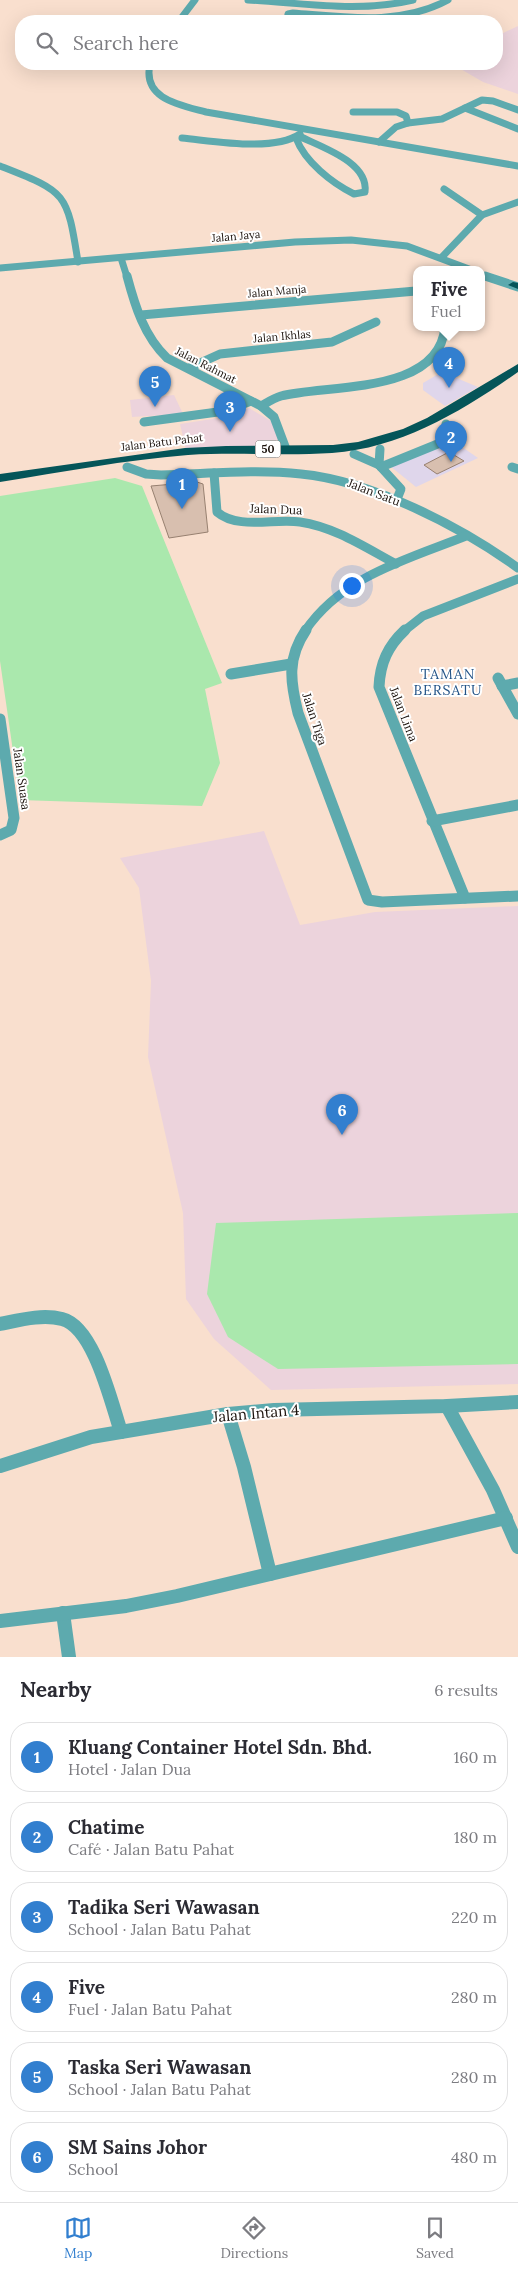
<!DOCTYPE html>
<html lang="en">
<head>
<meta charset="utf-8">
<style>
  body { margin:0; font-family:Lora,serif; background:#f2f2f3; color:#2b2b33 }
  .you { position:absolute; left:351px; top:585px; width:18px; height:18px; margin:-12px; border:4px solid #fff; border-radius:50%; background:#1a73e8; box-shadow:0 0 0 8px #1a73e833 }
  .badge { display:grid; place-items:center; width:32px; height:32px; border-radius:50%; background:#327fcf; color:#fff; font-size:16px; font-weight:700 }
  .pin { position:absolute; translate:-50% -41px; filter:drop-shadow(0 1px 2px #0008) }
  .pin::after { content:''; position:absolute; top:26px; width:18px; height:15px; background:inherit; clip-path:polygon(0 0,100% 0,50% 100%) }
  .popup { position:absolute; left:413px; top:266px; width:72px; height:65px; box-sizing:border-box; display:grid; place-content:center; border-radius:10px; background:#fff; filter:drop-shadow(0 1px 4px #0005); font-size:16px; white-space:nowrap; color:#7c7c81 }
  .popup b { font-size:19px; color:#2b2b33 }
  .popup::after { content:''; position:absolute; left:50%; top:100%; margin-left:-10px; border:10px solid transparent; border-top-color:#fff }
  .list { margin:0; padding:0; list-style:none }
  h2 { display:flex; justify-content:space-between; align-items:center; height:65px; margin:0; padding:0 20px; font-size:21px }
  h2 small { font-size:16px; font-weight:400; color:#7c7c81 }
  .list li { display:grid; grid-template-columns:32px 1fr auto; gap:15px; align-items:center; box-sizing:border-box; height:70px; margin:0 10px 10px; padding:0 10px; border:1px solid #e1e1e2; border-radius:20px }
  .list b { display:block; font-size:19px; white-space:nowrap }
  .list p { margin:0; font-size:16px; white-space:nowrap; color:#7c7c81 }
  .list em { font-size:16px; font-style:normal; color:#7c7c81 }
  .icon { flex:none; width:28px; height:28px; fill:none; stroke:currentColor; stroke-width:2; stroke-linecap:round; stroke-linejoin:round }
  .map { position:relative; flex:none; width:518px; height:1657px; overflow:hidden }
  .search { position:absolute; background:#fff; box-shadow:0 5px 20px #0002; left:15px; right:15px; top:15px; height:55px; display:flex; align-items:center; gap:12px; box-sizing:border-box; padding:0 18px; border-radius:20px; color:#7c7c81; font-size:19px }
  .sheet { height:545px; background:#fff }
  nav { display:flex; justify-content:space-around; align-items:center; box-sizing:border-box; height:70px; border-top:1px solid #e1e1e2; background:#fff; font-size:14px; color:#7c7c81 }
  nav a { display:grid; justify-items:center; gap:2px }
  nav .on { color:#327fcf }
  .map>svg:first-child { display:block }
  .commercial { fill:#dfd6eb }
  .education { fill:#ecd3dc }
  .green { fill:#aae8ad }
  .building { fill:#d8bfaf; stroke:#978070 }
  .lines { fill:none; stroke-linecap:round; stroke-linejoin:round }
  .minor-far3 { stroke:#5daaae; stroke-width:7 }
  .minor-far2 { stroke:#5daaae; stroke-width:9 }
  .minor-far1 { stroke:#5daaae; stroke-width:11 }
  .minor { stroke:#5daaae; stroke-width:14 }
  .highway { fill:#055559; fill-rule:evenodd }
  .labels { text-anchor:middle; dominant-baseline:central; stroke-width:4; stroke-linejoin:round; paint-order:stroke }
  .far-street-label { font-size:11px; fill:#1c130d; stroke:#fff }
  .shield { fill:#fff; stroke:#605a56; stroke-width:1 }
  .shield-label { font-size:11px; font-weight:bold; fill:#1c130d }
  .street-label { font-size:12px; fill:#1c130d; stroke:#fff }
  .neighbourhood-label { font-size:14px; letter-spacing:1px; fill:#235387; stroke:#fff }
  .near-street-label { font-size:15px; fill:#1c130d; stroke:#fff }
</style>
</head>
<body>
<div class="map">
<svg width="518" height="1657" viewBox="0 0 518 1657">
  <rect width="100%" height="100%" fill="#f9dfce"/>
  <!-- commercial -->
  <g class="commercial">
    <polygon points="442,372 478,387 445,406 423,390 423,383"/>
    <polygon points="452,440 478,458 416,487 390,466"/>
  </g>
  <!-- education -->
  <g class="education">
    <polygon points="518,26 518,94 483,82 452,64 497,64 497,36"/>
    <polygon points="174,395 183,414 132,417 130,400"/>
    <polygon points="249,408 276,424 278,439 275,445 186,450 180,424 225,417"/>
    <polygon points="264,831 300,925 375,912 518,906 518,1384 271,1390 214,1339 186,1299 183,1213 148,1057 151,981 139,888 120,858"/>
  </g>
  <!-- green -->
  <g class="green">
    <polygon points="115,478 142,486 222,683 205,689 220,763 202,806 20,800 0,661 0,496"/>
    <polygon points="518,1213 518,1364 278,1369 228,1337 207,1294 216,1223"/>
  </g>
  <!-- building -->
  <g class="building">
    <polygon points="449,452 464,461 437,474 424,465"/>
    <polygon points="197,482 203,484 208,532 169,538 151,486"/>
  </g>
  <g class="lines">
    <!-- minor-far3 -->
    <g class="minor-far3">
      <path d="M248,0C303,3 359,13 413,0"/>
      <polyline points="179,21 195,0"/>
      <path d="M287,21L288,14L293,13C345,17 400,26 448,0"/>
      <path d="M150,64C142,99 180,105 206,112L518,166"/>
      <polyline points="465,108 518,129"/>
      <polyline points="353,112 397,112 406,116 408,123"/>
      <path d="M182,138C214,141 273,152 300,134"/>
      <path d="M296,138C305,162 332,183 354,194L365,192C369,162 321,147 299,136"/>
      <polyline points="379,142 396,127 408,123 442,119 482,100 493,101 518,110"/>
      <path d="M0,166C66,192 67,191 78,262"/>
      <polyline points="444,189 482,215"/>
      <polyline points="442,257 482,215 518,202"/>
      <polyline points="121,258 127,277"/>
      <polyline points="0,268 295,242 351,240 407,246 469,269"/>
      <polyline points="482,275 489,277"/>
    </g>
    <!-- minor-far2 -->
    <g class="minor-far2">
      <path d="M127,276C135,306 144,336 167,358L261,406L274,417L286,449"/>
      <polyline points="485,276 518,287"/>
      <polyline points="141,315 416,291"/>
      <polyline points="189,368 220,354 332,342 376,322"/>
      <path d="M261,406C268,402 274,398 281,396C328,384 439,395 445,327"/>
      <polyline points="144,422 225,411 251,401"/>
      <polyline points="354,454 379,465 401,489 397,499"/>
      <polyline points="379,465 380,449"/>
      <path d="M127,467L146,474L161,475C207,474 255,469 301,474C372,481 460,526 518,568"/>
      <polyline points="381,467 440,443 446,436 446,424"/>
      <polyline points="512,467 518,469"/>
      <path d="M214,473L217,512C238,530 275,518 300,522C335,527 366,548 396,564"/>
      <path d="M305,631C342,576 408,559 466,536"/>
      <polyline points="404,631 423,616 518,579"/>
    </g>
    <!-- minor-far1 -->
    <g class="minor-far1">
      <path d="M306,630C287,658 290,681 298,713L368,900L382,902L518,896"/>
      <path d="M405,630C388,646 380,663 379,687L465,898"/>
      <polyline points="231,674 291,664"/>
      <polyline points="498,678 518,714"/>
      <polyline points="502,686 518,683"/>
      <polyline points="0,719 14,818 11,830 0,835"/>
      <polyline points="432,821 518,805"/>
    </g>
    <!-- minor -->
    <g class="minor">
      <path d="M0,1324C20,1320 42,1314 62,1319C94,1327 111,1402 121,1432"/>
      <polyline points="447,1406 493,1490 518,1547"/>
      <polyline points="228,1414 244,1467 270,1574"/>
      <polyline points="0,1466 91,1437 228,1414 274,1410 447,1406 518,1402"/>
      <polyline points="63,1613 69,1657"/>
      <polyline points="0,1621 126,1606 177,1596 506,1518"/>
    </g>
    <!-- highway -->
    <g class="highway">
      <polygon points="513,282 518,283 518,289 508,285"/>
      <path d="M518,364V372C462,411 402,448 332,453C284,456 236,452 188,455C125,460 62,472 0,482V474L185,448L226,446L333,445L358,442L403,429L427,418Z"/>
    </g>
  </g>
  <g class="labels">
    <!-- far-street labels -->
    <g class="far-street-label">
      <text transform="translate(236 236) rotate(-5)">Jalan Jaya</text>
      <text transform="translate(277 291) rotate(-5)">Jalan Manja</text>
      <text transform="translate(282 336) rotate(-5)">Jalan Ikhlas</text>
      <text transform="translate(206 365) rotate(27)">Jalan Rahmat</text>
      <text transform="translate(162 442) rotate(-7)">Jalan Batu Pahat</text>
    </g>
    <!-- shield labels -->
    <rect class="shield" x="255.5" y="440.5" width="25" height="17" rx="4"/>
    <g class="shield-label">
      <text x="268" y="449">50</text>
    </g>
    <!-- street labels -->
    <g class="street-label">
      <text transform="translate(374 492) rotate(21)">Jalan Satu</text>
      <text transform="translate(276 509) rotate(2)">Jalan Dua</text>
      <text transform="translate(404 714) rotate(69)">Jalan Lima</text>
      <text transform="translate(315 719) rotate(72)">Jalan Tiga</text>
      <text transform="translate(22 779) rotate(82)">Jalan Suasa</text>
    </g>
    <!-- neighbourhood labels -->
    <g class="neighbourhood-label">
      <text x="448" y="674">TAMAN<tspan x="448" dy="16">BERSATU</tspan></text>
    </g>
    <!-- near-street labels -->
    <g class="near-street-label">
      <text transform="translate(256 1413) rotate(-5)">Jalan Intan 4</text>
    </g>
  </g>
</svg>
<div class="you"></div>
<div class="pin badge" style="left:182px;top:509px">1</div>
<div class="pin badge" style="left:451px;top:462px">2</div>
<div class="pin badge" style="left:230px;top:432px">3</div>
<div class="pin badge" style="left:449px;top:388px">4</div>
<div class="popup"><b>Five</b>Fuel</div>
<div class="pin badge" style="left:155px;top:407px">5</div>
<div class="pin badge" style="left:342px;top:1135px">6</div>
<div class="search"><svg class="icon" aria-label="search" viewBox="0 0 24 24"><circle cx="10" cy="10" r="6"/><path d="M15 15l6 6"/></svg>Search here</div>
</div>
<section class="sheet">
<h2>Nearby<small>6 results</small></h2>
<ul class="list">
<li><span class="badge">1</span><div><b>Kluang Container Hotel Sdn. Bhd.</b><p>Hotel · Jalan Dua</p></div><em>160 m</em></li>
<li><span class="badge">2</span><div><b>Chatime</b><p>Café · Jalan Batu Pahat</p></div><em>180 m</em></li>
<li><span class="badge">3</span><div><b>Tadika Seri Wawasan</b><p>School · Jalan Batu Pahat</p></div><em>220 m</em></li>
<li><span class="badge">4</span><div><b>Five</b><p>Fuel · Jalan Batu Pahat</p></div><em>280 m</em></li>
<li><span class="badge">5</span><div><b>Taska Seri Wawasan</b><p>School · Jalan Batu Pahat</p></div><em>280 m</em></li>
<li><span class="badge">6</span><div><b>SM Sains Johor</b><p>School</p></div><em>480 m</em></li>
</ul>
</section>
<nav>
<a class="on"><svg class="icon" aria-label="map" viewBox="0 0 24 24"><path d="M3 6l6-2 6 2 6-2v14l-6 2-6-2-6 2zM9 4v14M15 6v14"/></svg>Map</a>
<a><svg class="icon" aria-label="directions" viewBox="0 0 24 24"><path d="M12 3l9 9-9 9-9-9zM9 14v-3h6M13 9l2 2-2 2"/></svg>Directions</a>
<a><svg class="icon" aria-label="saved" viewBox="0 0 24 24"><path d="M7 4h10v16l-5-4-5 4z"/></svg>Saved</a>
</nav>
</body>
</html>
